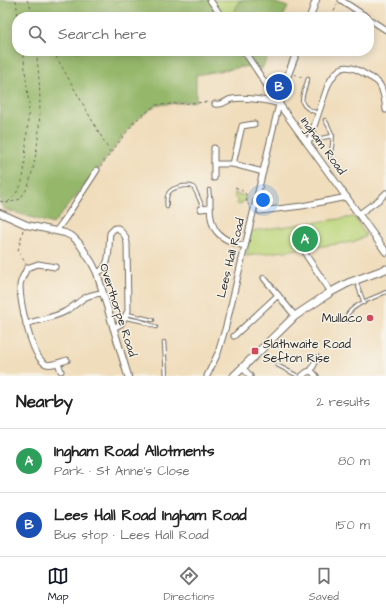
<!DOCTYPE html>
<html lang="en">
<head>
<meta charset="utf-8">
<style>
  body { margin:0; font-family:"Architects Daughter",sans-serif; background:#f2f2f2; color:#222 }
  .you { position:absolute; left:263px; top:200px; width:14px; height:14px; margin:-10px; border:3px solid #fff; border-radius:50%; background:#1a73e8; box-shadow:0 0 0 6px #1a73e833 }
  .badge { display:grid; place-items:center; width:26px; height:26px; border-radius:50%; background:#111827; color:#fff; font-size:13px; font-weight:700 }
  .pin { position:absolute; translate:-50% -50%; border:2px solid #fff; box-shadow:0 1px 4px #0006 }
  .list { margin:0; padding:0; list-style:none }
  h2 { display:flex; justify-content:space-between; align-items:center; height:52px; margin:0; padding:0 16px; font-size:17px }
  h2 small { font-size:13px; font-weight:400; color:#767676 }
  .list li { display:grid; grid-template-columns:26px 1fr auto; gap:12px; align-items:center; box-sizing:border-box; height:64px; padding:0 16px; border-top:1px solid #e0e0e0 }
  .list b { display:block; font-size:15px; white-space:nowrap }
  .list p { margin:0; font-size:13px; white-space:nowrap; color:#767676 }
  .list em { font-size:13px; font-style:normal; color:#767676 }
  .icon { flex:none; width:22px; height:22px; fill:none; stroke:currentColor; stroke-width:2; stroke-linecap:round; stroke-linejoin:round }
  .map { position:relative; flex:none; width:386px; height:376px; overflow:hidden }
  .search { position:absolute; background:#fff; box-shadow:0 2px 10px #0003; left:12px; right:12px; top:12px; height:44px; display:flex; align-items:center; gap:10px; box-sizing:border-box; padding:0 14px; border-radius:16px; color:#767676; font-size:15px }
  .sheet { height:180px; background:#fff }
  nav { display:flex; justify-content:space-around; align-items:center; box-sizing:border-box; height:56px; border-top:1px solid #e0e0e0; background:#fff; font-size:11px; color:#767676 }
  nav a { display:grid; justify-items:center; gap:2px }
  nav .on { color:#111827 }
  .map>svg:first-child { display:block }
  .green { fill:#bcd67b; stroke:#748053 }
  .forest { fill:#95b76b; stroke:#60714b }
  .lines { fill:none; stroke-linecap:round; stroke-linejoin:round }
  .service-casing { stroke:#70695e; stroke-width:4.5 }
  .minor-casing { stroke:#70695e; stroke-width:7 }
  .tertiary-casing { stroke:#70695e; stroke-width:8 }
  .secondary-casing { stroke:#70695e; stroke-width:9 }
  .path { stroke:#70695e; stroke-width:1; stroke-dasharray:3 3; stroke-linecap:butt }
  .service { stroke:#fff; stroke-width:2.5 }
  .minor { stroke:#fff; stroke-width:5 }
  .tertiary { stroke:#fff; stroke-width:6 }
  .secondary { stroke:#fff; stroke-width:7 }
  .poi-dot { fill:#d1495b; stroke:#f7f3e8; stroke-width:1.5 }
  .labels { text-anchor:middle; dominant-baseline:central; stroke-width:3; stroke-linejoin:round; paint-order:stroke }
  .street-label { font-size:12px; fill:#2b2b2b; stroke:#f7f3e8 }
  .poi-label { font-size:12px; fill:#2b2b2b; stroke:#f7f3e8; text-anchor:end }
</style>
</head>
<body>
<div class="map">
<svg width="386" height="376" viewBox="0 0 386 376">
  <rect width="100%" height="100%" fill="#f7f3e8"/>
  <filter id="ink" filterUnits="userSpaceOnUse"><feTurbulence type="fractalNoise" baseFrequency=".025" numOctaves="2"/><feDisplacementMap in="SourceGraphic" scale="8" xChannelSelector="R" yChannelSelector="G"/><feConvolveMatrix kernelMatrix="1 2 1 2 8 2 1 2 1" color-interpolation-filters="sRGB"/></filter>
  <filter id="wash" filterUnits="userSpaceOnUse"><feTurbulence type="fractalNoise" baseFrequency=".012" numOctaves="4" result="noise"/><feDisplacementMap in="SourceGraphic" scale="16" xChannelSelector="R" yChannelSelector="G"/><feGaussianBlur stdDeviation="0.9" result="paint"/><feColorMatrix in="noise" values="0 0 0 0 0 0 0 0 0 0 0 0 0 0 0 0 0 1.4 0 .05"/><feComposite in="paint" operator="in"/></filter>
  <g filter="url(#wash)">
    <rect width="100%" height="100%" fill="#f0ddbc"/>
    <!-- green -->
    <g class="green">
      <polygon points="209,0 240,0 232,17 222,17"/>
      <polygon points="234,191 236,192 237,195 243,195 245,197 245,202 243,201 240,205 237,204 237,200 235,198"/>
      <polygon points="354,217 366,236 353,242 246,256 251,231"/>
    </g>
    <!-- forest -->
    <g class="forest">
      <polygon points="0,0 209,0 222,17 17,17 17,51 270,51 262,69 248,66 196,75 196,101 156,105 135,121 97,170 53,224 4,209 0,203"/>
      <polygon points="240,0 266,0 288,7 283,17 232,17"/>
    </g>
  </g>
  <g filter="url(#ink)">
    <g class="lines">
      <!-- service casing -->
      <g class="service-casing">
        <g id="service">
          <path d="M308,79C302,98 295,106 318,113"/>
          <path d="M325,120C334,135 334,139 330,156"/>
          <polyline points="310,140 333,136"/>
          <polyline points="209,190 210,199"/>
          <path d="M167,207C165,192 170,188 184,186C187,186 191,185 193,187C196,190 201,204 203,208"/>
          <polyline points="356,281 364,303"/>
          <polyline points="127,314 153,320"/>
          <polyline points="126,318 141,321 156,327"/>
          <path d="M348,321L346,317C352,304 374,298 386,292"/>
          <polyline points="164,342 166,376"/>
          <polyline points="277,365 298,376"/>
        </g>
      </g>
      <!-- minor casing -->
      <g class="minor-casing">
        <g id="minor">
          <polyline points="210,0 222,17"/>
          <polyline points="341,0 367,17"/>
          <polyline points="369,19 386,30"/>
          <polyline points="244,51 279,104"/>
          <path d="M215,104C224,106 225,100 232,99C244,97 268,100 279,104"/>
          <path d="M308,144L328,85C339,63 348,63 368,76C372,78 378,81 380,85C384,92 385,102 386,110"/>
          <polyline points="214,148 214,164 233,164 263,172"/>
          <polyline points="214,164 214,178"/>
          <polyline points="233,164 242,126 254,124"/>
          <path d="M210,199C209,229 216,239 245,246"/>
          <polyline points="201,209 210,208"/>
          <polyline points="260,211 302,206 347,197"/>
          <polyline points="359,214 380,199 386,193"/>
          <polyline points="56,231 65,219 97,170"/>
          <polyline points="306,255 331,292"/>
          <path d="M55,267L38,264L27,268C25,273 20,280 20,286C20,301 31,358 46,364C52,366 60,362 67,360"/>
          <path d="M97,273C112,267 108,246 110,233L115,228H118L125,236L127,243L128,311L121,324L113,328"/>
          <polyline points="264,278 295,316"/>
          <path d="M26,324C37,320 57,317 66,311C82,302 81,295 103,293"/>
          <polyline points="234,336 278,295"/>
          <polyline points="58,363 61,371"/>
          <polyline points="243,368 250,376"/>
          <polyline points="311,371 317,358"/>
          <polyline points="207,376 218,353 226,326 279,104"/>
          <polyline points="302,376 307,372 311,371 316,376"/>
        </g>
      </g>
      <!-- tertiary casing -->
      <g class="tertiary-casing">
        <g id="tertiary">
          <polyline points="310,17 316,0"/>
          <polyline points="297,51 283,88 279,104 386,252"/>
          <polyline points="0,213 27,225 65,233 73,237 79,243 92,263 97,273 128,376"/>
        </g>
      </g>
      <!-- secondary casing -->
      <g class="secondary-casing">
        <polyline id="secondary" points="234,376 295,316 331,292 348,283 386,269"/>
      </g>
      <!-- path -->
      <g class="path">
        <polyline points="16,0 18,17"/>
        <polyline points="27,0 31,8 32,17"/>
        <polyline points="32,13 34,17"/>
        <polyline points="332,17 337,4"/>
        <polyline points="53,51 110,152"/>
        <polyline points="294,74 304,78"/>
        <polyline points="100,167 135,121 156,105 210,102"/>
        <polyline points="235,187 240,189 246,194 247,204 249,205"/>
        <path d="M0,201L8,203L20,199C23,194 28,189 29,183C42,141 42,94 36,51"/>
        <polyline points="8,202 15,195 21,185 24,173 29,105 23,51"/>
        <polyline points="23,230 18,251 26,264"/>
      </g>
      <!-- service -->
      <use href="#service" class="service"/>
      <!-- minor -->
      <use href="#minor" class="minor"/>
      <!-- tertiary -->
      <use href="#tertiary" class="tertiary"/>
      <!-- secondary -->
      <use href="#secondary" class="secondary"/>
    </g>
  </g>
  <!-- markers -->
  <g class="poi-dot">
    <circle cx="370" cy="318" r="4"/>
    <rect x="251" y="347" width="8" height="8" rx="2"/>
  </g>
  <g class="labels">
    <!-- street labels -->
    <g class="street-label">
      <text transform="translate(323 146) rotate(54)">Ingham Road</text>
      <text transform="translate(231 258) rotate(-76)">Lees Hall Road</text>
      <text transform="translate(118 310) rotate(72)">Overthorpe Road</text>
    </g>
    <!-- poi labels -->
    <g class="poi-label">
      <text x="362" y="318">Mullaco</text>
      <text x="263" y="344" text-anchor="start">Slathwaite Road<tspan x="263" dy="14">Sefton Rise</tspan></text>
    </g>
  </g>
</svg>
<div class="you"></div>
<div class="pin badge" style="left:305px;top:239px;background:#2e9e5b">A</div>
<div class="pin badge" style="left:279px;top:87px;background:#1a4fb4">B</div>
<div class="search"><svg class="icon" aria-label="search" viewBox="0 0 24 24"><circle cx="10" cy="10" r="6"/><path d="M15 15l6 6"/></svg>Search here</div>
</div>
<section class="sheet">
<h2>Nearby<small>2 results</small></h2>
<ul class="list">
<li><span class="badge" style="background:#2e9e5b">A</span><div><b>Ingham Road Allotments</b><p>Park · St Anne's Close</p></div><em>80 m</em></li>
<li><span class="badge" style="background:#1a4fb4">B</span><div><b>Lees Hall Road Ingham Road</b><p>Bus stop · Lees Hall Road</p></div><em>150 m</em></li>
</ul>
</section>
<nav>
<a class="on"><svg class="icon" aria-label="map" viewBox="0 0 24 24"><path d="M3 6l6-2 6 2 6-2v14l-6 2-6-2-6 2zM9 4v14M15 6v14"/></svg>Map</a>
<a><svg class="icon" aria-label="directions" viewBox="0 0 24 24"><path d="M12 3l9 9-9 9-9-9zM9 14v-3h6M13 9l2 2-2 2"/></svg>Directions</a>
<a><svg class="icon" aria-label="saved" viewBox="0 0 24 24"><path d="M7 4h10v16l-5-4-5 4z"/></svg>Saved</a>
</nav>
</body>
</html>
